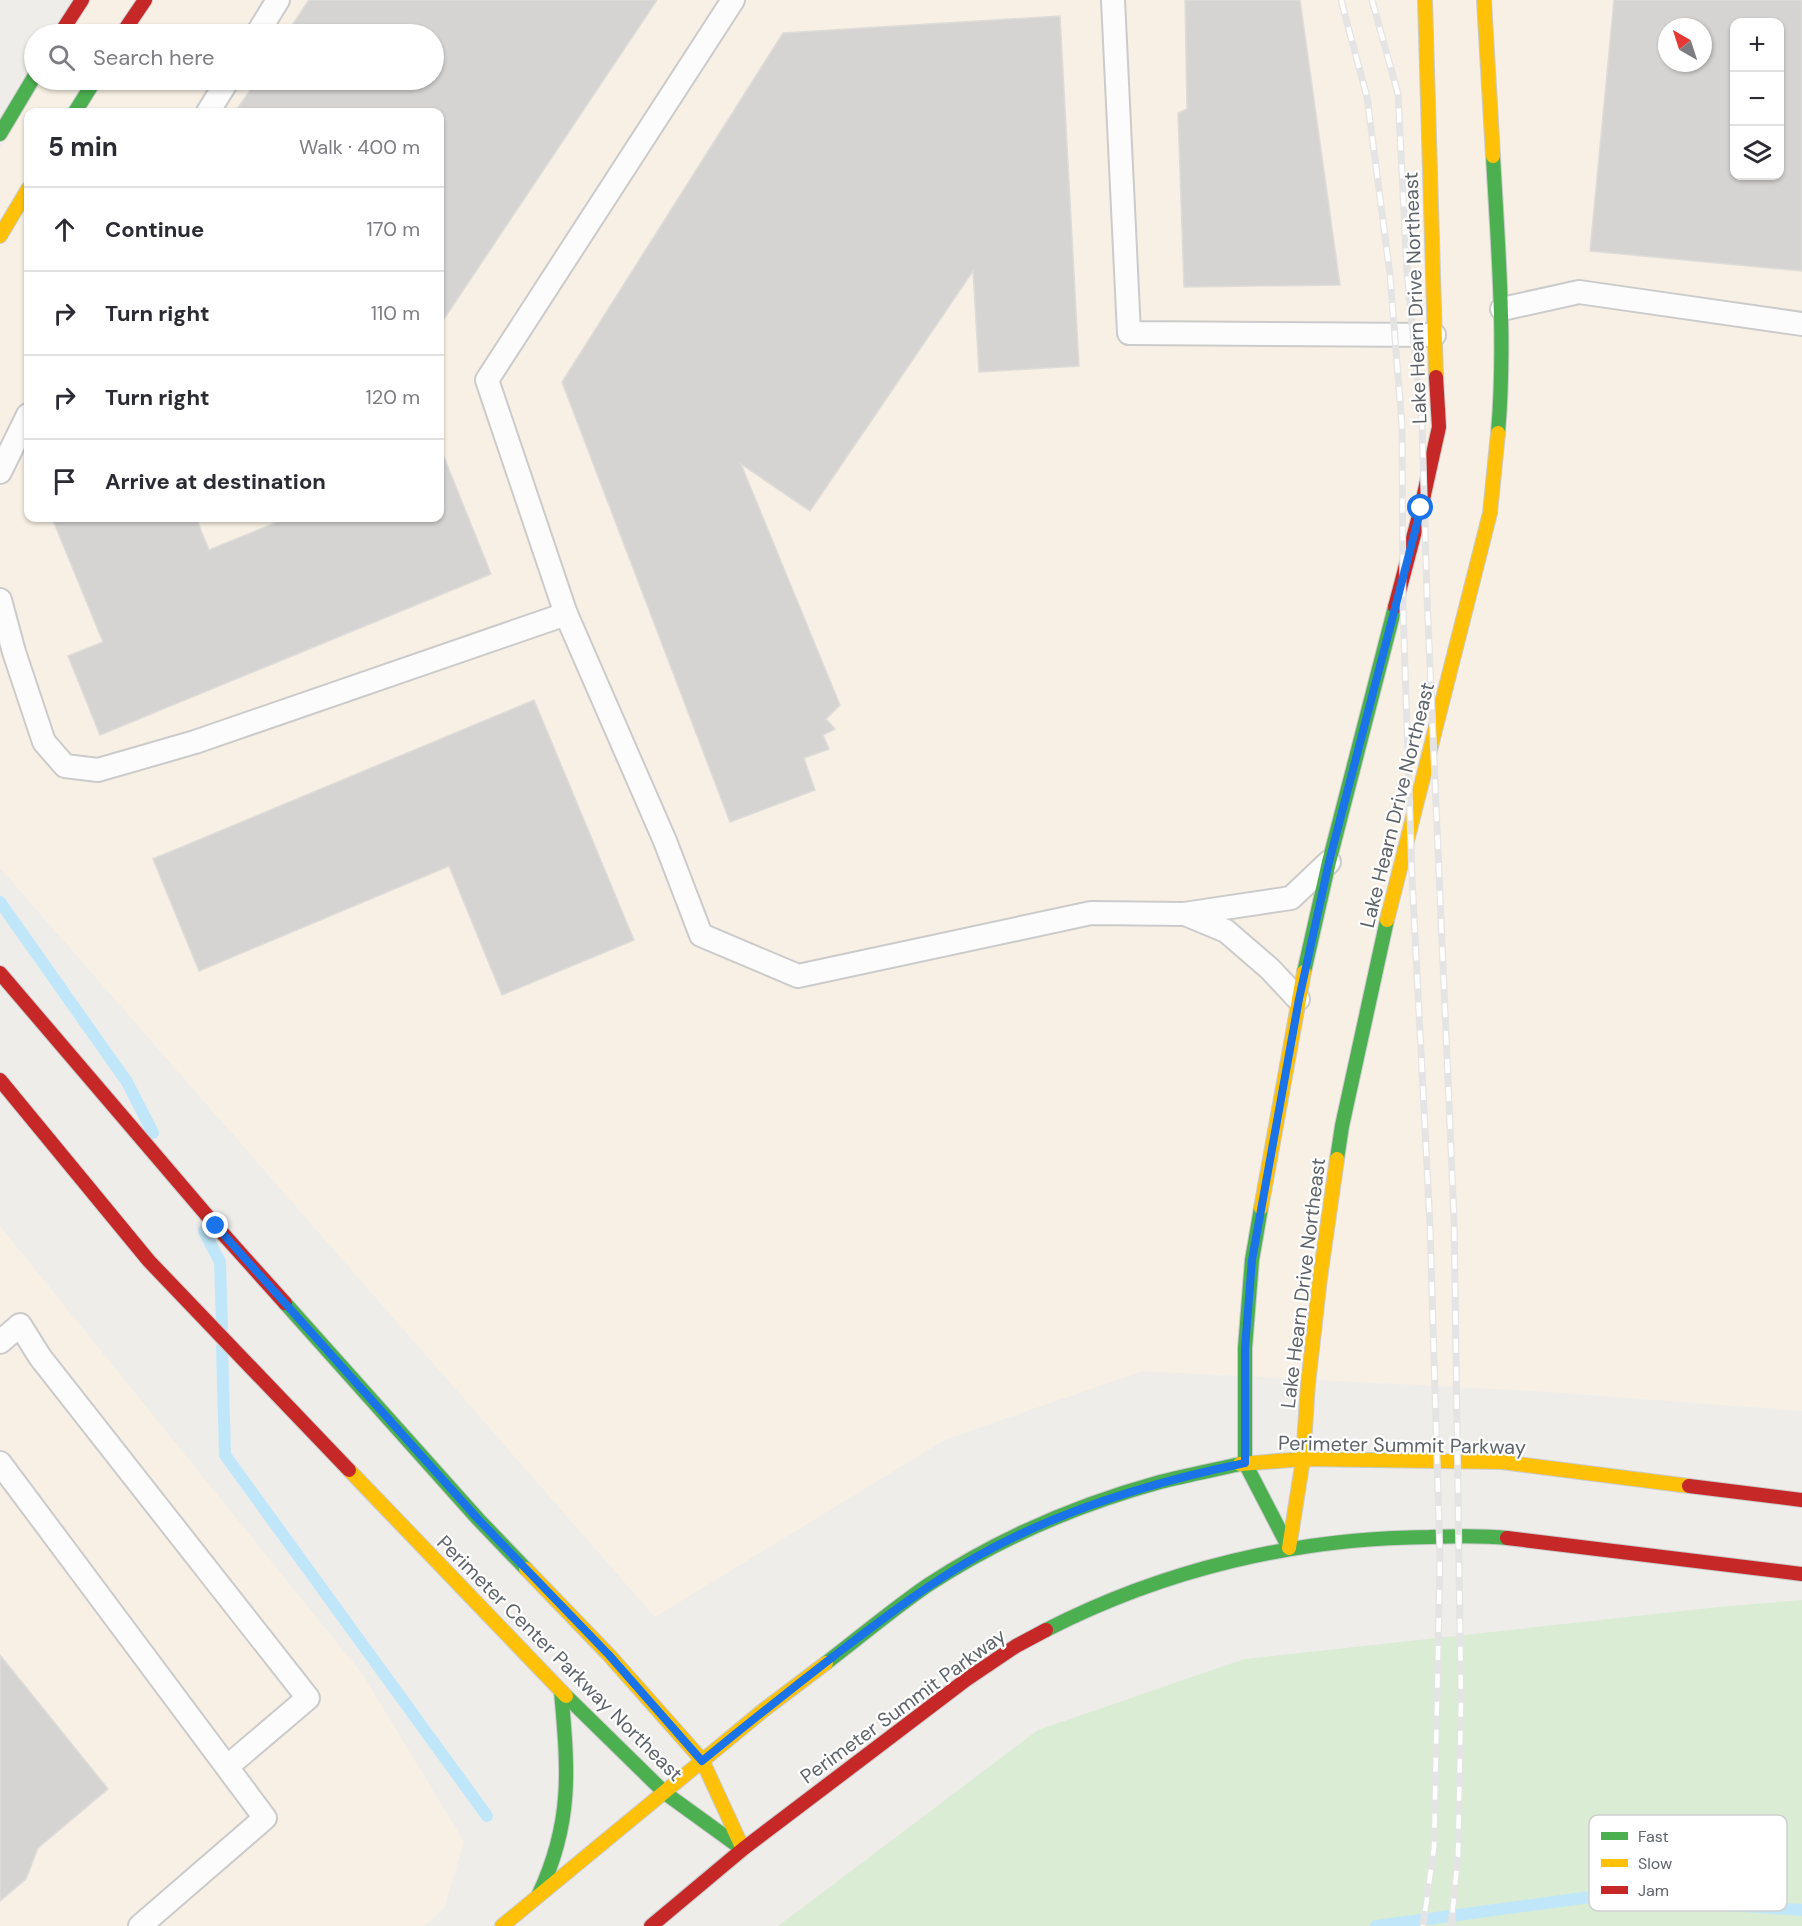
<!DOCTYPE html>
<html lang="en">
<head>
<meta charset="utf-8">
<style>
  body { margin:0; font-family:"DM Sans",sans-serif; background:#f7f7f7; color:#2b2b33 }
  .controls { position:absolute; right:18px; top:18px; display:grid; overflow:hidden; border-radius:12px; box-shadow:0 2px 4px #0004 }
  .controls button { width:54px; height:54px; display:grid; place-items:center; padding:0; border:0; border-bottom:2px solid #e1e1e2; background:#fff; color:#2b2b33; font:30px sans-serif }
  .compass { position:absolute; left:1658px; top:18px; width:54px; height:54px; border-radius:50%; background:#fff; box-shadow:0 2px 4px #0004; rotate:321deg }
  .stop { position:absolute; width:18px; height:18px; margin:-14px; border:4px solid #1a73e8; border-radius:50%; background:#fff }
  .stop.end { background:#1a73e8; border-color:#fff; box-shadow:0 2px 6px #0008 }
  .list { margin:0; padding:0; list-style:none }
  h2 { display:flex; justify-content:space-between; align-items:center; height:78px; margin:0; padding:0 24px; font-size:26px }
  h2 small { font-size:20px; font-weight:400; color:#7c7c81 }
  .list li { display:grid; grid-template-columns:39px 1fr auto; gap:18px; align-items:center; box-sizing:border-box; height:84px; padding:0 24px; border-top:2px solid #e1e1e2 }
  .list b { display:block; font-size:22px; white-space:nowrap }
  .list em { font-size:20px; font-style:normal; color:#7c7c81 }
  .icon { flex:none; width:33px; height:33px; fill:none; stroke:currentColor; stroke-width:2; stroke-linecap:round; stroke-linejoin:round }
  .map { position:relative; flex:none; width:1802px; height:1926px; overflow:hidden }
  .search { position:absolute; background:#fff; box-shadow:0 2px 4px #0004; left:24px; top:24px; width:420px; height:66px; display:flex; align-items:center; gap:15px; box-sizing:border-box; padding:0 21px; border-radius:33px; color:#7c7c81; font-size:22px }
  .panel { position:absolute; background:#fff; box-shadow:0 2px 4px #0004; left:24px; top:108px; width:420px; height:414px; border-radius:12px }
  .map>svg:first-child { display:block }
  .commercial { fill:#f8f0e4; fill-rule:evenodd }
  .green { fill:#daecd4 }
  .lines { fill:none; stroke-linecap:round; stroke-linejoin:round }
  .stream { stroke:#bfe7f9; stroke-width:12 }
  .building { fill:#d6d4d3; stroke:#dedcd9; stroke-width:1.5; fill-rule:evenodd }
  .lane-casing { stroke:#cbcbcb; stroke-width:26 }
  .fast-casing { stroke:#cacbcb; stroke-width:16 }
  .slow-casing { stroke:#cacbcb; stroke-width:16 }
  .jam-casing { stroke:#cacbcb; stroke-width:16 }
  .lane { stroke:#fdfcfc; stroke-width:22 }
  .fast { stroke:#4caf50; stroke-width:14 }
  .slow { stroke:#ffc107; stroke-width:14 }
  .jam { stroke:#c62828; stroke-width:14 }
  .rail-casing { stroke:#e4e4e4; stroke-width:7 }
  .rail { stroke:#fff; stroke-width:4.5; stroke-dasharray:14; stroke-linecap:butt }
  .route { stroke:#1a73e8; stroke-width:8 }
  .labels { text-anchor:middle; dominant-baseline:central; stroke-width:4.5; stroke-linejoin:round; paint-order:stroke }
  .street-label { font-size:20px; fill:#5e6469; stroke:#fff }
  .key { fill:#fff; stroke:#cfd0d2; stroke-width:1.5 }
  .key-label { font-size:16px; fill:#5e6469 }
</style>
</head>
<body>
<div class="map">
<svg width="1802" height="1926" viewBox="0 0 1802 1926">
  <rect width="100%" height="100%" fill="#efedea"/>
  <!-- commercial -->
  <g class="commercial">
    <path d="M92,0H1802V1411L1536,1391L1143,1371L946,1439L655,1617L0,868V149L43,80H434V34H71ZM1734,22H1780V176H1734ZM1667,27H1703V63H1667ZM28,112H440V518H28Z"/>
    <polygon points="0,1226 363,1675 464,1842 444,1908 424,1926 0,1926"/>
  </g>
  <!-- green -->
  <polygon class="green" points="1802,1600 1802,1926 778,1926 1038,1730 1244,1659 1719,1607"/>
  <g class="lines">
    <!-- stream -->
    <g class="stream">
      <polyline points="0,902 127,1082 153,1133"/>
      <polyline points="204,1231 220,1262 222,1327"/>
      <polyline points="222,1347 225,1455 487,1816"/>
      <polyline points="1376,1926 1598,1896 1802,1910"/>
    </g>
  </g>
  <!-- building -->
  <g class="building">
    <polygon points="309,0 657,0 440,325 440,112 235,112 257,80 434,80 434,34 286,34"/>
    <polygon points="1185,0 1300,0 1340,285 1184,287 1178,113 1187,109"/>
    <path d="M1614,0H1802V271L1590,251ZM1734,22H1780V176H1734ZM1667,27H1703V63H1667Z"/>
    <polygon points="1060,16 1079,366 979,372 973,271 810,511 741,464 840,705 826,719 835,729 823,735 829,749 804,758 815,790 730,822 562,382 783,33"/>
    <polygon points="440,447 491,574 100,735 68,656 103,642 52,518 196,518 209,550 287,518 440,518"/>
    <polygon points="534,700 634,940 502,995 449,866 199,971 153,859"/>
    <polygon points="0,1655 108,1789 38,1848 26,1879 0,1901"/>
  </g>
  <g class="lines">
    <!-- lane casing -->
    <g class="lane-casing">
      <g id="lane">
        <polyline points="733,0 487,380 566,614 665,841 701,935 798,976 1091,913 1184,914 1291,898 1329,862"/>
        <polyline points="1113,0 1129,333 1434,335"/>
        <polyline points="257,34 278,0"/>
        <polyline points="208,112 228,80"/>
        <polyline points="1502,309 1579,292 1802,324"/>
        <polyline points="0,472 28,415"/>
        <polyline points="0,600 14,652 44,742 65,766 98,770 195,742 566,614"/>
        <polyline points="1185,914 1226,931 1270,969 1298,999"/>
        <polyline points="0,1342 20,1325 40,1357 308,1698 228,1766"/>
        <polyline points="0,1463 265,1818 140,1926"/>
      </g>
    </g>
    <!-- fast casing -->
    <g class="fast-casing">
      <g id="fast">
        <polyline points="75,112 95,80"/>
        <polyline points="0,134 34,77"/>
        <path d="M1493,156C1498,248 1506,340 1498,433"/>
        <polyline points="1304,972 1329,862 1395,607"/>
        <polyline points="1337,1159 1342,1126 1387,920"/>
        <polyline points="1261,1208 1252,1260 1245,1348 1245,1463 1289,1548"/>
        <polyline points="285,1303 478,1519 526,1569"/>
        <path d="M1046,1630C1165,1569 1296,1538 1429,1537C1455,1536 1481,1535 1507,1538"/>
        <path d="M826,1663C860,1637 893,1609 928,1585C998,1539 1080,1504 1160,1482C1187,1475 1214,1470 1240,1464"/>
        <polyline points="566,1696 665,1793 741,1848"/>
        <path d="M539,1894C573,1821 568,1769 561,1691"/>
      </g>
    </g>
    <!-- slow casing -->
    <g class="slow-casing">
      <g id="slow">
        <polyline points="1425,0 1436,377"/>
        <polyline points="1484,0 1493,156"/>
        <polyline points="0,236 28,189"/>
        <polyline points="1387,920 1490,513 1498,433"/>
        <polyline points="1261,1208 1304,972"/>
        <polyline points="1240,1464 1303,1459 1502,1462 1689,1486"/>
        <polyline points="349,1470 566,1696"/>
        <polyline points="1289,1548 1303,1459 1308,1384 1320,1278 1337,1159"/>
        <polyline points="526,1569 609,1655 702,1760 743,1849"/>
        <polyline points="502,1926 765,1709 826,1663"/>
      </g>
    </g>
    <!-- jam casing -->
    <g class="jam-casing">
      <g id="jam">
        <polyline points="60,34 82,0"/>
        <polyline points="122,34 145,0"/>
        <polyline points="1395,607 1421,508 1439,427 1436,377"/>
        <polyline points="0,973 216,1226 285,1303"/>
        <polyline points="0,1080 149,1261 349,1470"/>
        <polyline points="1689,1486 1802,1500"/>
        <polyline points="1507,1538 1802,1574"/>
        <polyline points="651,1926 743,1849 967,1679 1016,1646 1046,1630"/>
      </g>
    </g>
    <!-- lane -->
    <use href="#lane" class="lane"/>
    <!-- fast -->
    <use href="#fast" class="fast"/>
    <!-- slow -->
    <use href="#slow" class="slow"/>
    <!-- jam -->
    <use href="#jam" class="jam"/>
    <!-- rail casing -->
    <g class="rail-casing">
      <g id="rail">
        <polyline points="1341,0 1367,97 1390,275 1402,426 1403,608 1412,877 1430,1226 1440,1557 1434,1848 1423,1926"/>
        <polyline points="1372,0 1398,94 1407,272 1422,424 1427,597 1454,1218 1461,1700 1458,1856 1451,1926"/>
      </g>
    </g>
    <!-- rail -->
    <use href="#rail" class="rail"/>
  </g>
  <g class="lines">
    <!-- route -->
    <path class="route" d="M216,1226L478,1519L609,1655L702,1761C746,1725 790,1690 834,1656C880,1621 925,1586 976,1557C1059,1510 1152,1482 1245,1463V1348L1252,1260L1299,999L1329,862L1421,508"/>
  </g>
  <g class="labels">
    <!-- street labels -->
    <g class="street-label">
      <text transform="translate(1415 298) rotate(-92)">Lake Hearn Drive Northeast</text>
      <text transform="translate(1397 805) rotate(-76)">Lake Hearn Drive Northeast</text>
      <text transform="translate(1303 1283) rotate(-83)">Lake Hearn Drive Northeast</text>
      <text transform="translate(1402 1445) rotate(1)">Perimeter Summit Parkway</text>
      <text transform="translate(560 1658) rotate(45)">Perimeter Center Parkway Northeast</text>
      <text transform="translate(903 1706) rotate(-36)">Perimeter Summit Parkway</text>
    </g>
  </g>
  <!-- legend -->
  <rect x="1589" y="1815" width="198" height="96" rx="9" class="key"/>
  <rect x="1601" y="1832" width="27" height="8" fill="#4caf50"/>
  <rect x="1601" y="1859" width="27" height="8" fill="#ffc107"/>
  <rect x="1601" y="1886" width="27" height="8" fill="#c62828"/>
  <g class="key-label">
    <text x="1638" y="1842">Fast</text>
    <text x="1638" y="1869">Slow</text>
    <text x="1638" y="1896">Jam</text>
  </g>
</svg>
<div class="controls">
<button>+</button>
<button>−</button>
<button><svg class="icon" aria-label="layers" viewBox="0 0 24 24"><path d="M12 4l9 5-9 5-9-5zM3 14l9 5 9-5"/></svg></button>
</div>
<svg class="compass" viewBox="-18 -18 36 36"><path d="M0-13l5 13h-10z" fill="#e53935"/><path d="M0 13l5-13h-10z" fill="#7c7c81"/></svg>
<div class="stop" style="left:1421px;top:508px"></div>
<div class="stop end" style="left:216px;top:1226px"></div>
<div class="search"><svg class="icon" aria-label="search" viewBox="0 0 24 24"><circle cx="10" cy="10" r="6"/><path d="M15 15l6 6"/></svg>Search here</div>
<section class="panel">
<h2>5 min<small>Walk · 400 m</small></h2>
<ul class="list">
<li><svg class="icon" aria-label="ahead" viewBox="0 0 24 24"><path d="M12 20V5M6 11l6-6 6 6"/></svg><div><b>Continue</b></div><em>170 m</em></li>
<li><svg class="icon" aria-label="right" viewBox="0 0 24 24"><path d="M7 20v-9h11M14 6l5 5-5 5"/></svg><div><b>Turn right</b></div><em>110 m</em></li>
<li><svg class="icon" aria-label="right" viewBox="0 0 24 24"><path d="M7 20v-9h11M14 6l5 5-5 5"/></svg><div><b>Turn right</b></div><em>120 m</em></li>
<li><svg class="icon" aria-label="arrive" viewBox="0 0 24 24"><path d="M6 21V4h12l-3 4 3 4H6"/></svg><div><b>Arrive at destination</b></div></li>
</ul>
</section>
</div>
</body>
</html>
